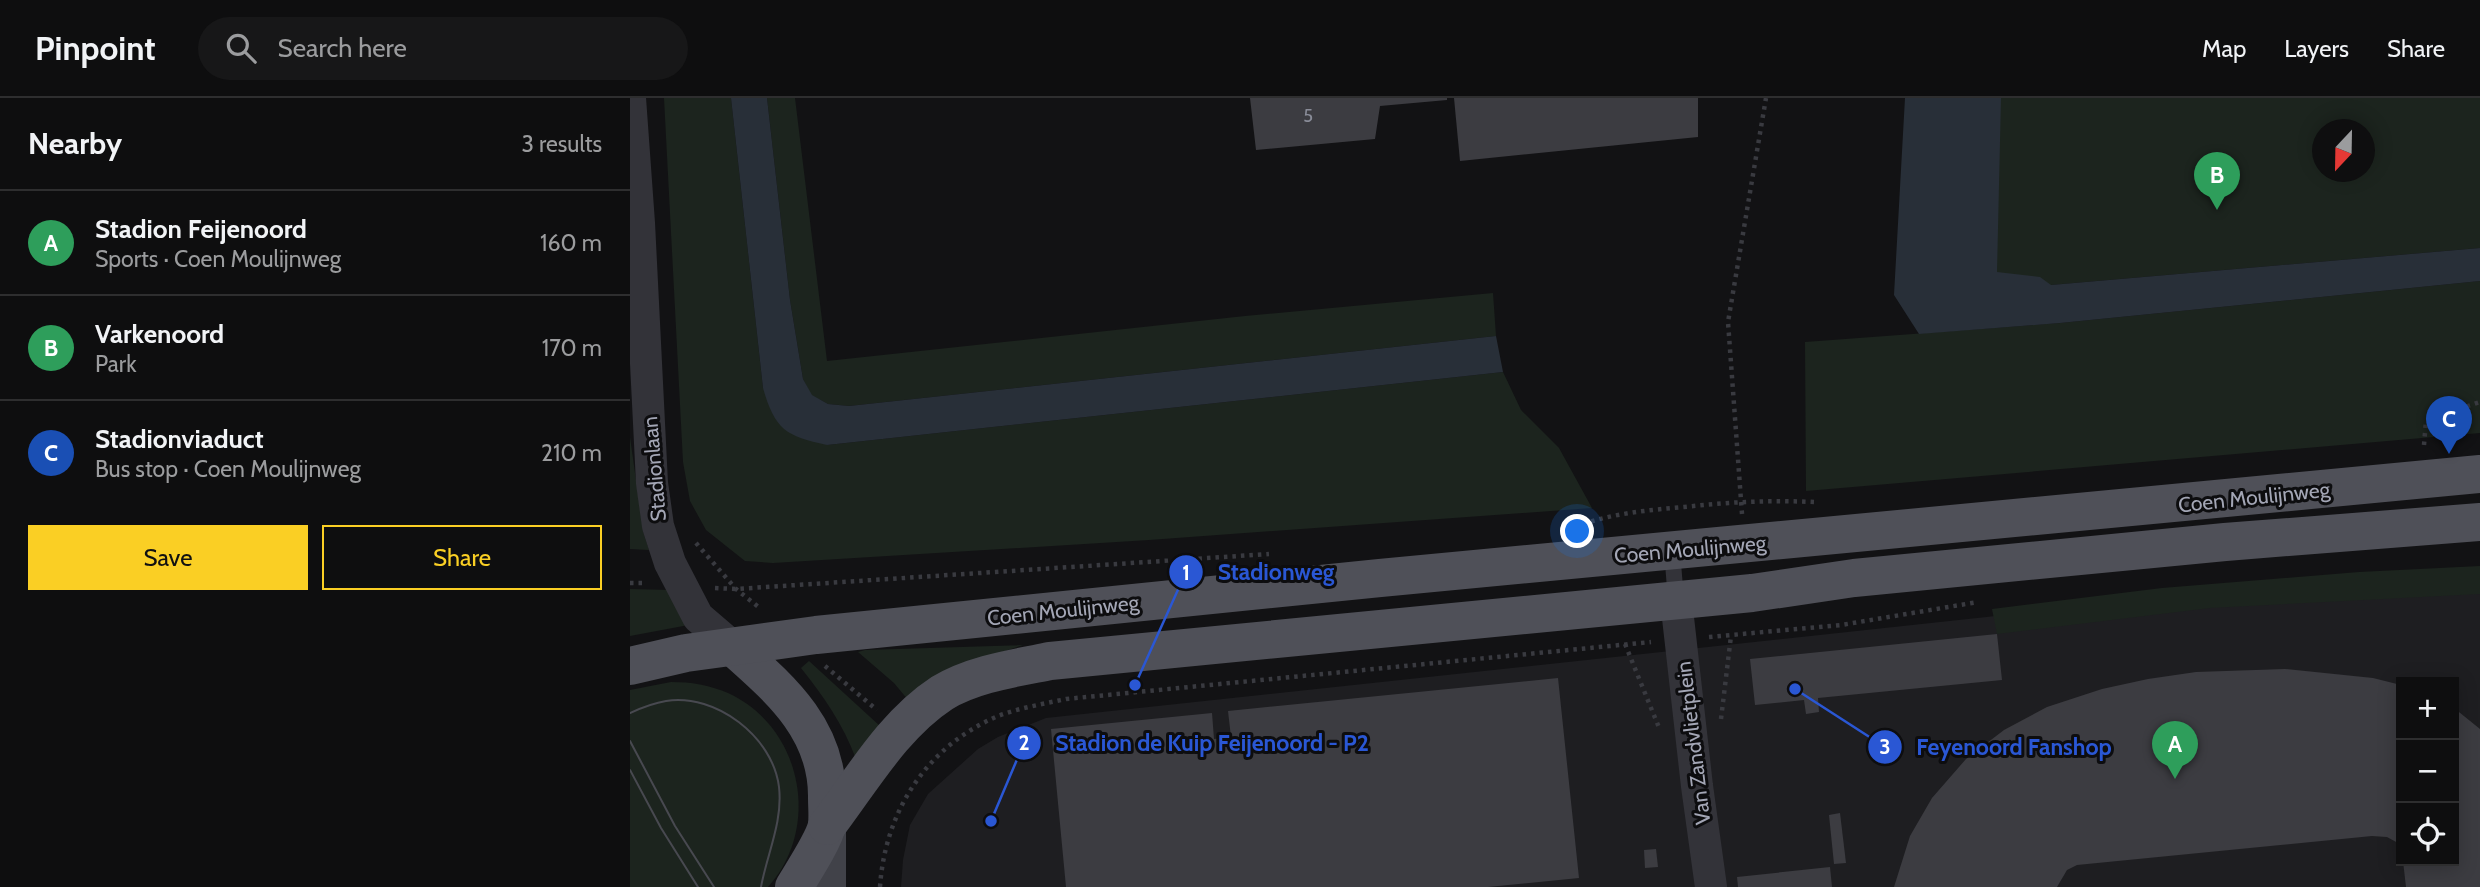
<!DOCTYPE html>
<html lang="en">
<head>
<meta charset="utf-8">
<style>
  body { margin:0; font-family:Cabin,sans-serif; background:#171718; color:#f1f3f6 }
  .controls { position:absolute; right:21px; bottom:21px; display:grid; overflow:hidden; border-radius:0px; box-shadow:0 4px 18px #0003 }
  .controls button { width:63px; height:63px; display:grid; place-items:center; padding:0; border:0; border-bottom:2px solid #2e2e2f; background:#0e0e0f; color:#f1f3f6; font:35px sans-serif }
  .compass { position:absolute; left:1682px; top:21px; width:63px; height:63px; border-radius:50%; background:#0e0e0f; box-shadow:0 4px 18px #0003; rotate:202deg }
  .you { position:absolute; left:948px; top:434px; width:24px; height:24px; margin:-18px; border:5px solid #fff; border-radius:50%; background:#1a73e8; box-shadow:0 0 0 10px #1a73e833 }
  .badge { display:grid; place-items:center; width:46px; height:46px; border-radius:50%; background:#facf24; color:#fff; font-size:23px; font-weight:700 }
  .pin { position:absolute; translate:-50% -58px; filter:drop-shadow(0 2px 4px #0008) }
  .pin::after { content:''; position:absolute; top:37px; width:24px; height:21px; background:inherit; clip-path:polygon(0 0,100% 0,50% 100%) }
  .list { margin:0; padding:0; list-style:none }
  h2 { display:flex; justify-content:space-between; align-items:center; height:91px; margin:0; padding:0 28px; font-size:30px }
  h2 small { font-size:23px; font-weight:400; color:#9b9c9e }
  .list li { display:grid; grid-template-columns:46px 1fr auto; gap:21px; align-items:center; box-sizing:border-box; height:105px; padding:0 28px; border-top:2px solid #2e2e2f }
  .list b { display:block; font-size:26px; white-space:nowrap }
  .list p { margin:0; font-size:23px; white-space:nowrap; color:#9b9c9e }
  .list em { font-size:23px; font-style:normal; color:#9b9c9e }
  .actions { display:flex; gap:14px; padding:21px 28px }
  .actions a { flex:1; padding:16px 0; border:2px solid #facf24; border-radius:0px; text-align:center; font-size:24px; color:#facf24 }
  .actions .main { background:#facf24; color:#111 }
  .icon { flex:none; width:38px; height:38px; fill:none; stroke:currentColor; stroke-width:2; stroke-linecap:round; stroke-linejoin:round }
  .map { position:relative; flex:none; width:1850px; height:789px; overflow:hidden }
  header { display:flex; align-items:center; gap:42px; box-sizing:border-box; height:98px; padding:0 35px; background:#0e0e0f; border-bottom:2px solid #2e2e2f }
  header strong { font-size:33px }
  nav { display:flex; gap:38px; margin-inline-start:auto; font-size:24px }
  .search { width:490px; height:63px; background:#171718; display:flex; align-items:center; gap:18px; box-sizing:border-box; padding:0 24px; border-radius:38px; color:#9b9c9e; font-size:26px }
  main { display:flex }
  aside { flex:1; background:#0e0e0f }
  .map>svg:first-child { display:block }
  .built { fill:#1e1e21; fill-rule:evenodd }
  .green { fill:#1c241e; fill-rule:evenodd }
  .water { fill:#282f38 }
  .building { fill:#3c3c41 }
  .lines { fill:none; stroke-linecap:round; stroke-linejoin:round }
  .path { stroke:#393a40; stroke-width:4.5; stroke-dasharray:3.5 5; stroke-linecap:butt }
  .service { stroke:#333339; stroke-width:16 }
  .minor { stroke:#333339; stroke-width:32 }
  .secondary { stroke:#414249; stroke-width:38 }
  .primary { stroke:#4f5058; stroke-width:38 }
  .tram { stroke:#484950; stroke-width:2 }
  .labels { text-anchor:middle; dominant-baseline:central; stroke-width:6; stroke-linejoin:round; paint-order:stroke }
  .number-label { font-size:18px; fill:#898c98 }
  .street-label { font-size:21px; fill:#a3a6b5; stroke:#0d0d0f }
  .leader { fill:none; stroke:#2a57d4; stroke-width:2.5 }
  .callout-dot { fill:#2a57d4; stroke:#0d0d0f; stroke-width:2.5 }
  .mark-label { font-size:21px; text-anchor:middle; font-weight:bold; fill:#fff }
  .callout-label { font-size:23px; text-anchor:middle; font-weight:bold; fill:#2a57d4; stroke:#0d0d0f; stroke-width:6; stroke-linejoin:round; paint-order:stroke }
</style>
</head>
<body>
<header>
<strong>Pinpoint</strong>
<div class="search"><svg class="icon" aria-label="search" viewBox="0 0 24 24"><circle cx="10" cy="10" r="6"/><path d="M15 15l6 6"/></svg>Search here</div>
<nav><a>Map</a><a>Layers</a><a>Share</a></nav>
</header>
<main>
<aside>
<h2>Nearby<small>3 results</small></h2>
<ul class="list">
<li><span class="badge" style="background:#2e9e5b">A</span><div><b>Stadion Feijenoord</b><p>Sports · Coen Moulijnweg</p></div><em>160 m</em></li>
<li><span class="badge" style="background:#2e9e5b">B</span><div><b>Varkenoord</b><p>Park</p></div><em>170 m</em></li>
<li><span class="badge" style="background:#1a4fb4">C</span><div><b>Stadionviaduct</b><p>Bus stop · Coen Moulijnweg</p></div><em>210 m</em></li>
</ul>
<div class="actions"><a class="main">Save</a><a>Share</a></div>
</aside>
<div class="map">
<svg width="1850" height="789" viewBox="0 0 1850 789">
  <rect width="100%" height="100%" fill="#121214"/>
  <!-- built -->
  <path class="built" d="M1850,485V789H271L273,762L280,727L298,696L348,651L368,639L416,620L1375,517ZM1771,584H1824V763H1771Z"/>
  <!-- green -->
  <g class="green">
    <polygon points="34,0 101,0 133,290 197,347 873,274 891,312 929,350 962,410 519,442 143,465 115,463 76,432 60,403 53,364"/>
    <polygon points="137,0 165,0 197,263 615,218 863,195 866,238 219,308 198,306 181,297 173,281 160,202"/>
    <path d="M1328,0H1850V150L1421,187L1322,209ZM1692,32H1734V74H1692Z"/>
    <polygon points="1850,183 1850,335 1176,393 1175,244 1430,225"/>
    <polygon points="0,339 13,433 19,452 0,451"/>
    <polygon points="1850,468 1850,496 1580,510 1367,536 1362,511 1532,490 1729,474"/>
    <polygon points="0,491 40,492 64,526 0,538"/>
    <polygon points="393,547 318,572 279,603 264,585 228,554 235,552"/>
    <path d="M179,563L251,629L226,661C213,626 194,599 171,570Z"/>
    <path d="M41,584C61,584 79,587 98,595C172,629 192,729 138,789H0V592Z"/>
  </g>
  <!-- water -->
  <g class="water">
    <path d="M101,0H137L160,202L173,281L182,297L198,306L219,308L866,238L873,274L197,347C156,338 145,332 133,290Z"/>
    <polygon points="1275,0 1371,0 1367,174 1410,179 1421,187 1850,150 1850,183 1430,225 1289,236 1264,197"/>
  </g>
  <!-- building -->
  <g class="building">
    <polygon points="620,0 817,0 817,2 750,8 745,41 626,52"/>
    <polygon points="824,0 1068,0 1068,39 830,63"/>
    <polygon points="1367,536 1372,582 1188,600 1189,614 1176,616 1174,602 1125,607 1120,561"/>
    <polygon points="1655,571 1743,580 1771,587 1771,753 1768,745 1757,739 1742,738 1447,767 1437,772 1427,789 1264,789 1280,738 1302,700 1336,661 1374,632 1417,609 1472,591 1518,581 1566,574"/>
    <polygon points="928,580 949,780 858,789 436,789 421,631 582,615 584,641 601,639 598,613"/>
    <polygon points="1824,610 1850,631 1850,789 1776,789 1773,763 1824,763"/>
    <polygon points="1210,715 1216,765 1204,766 1199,717"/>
    <polygon points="1026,751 1028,769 1015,770 1014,752"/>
    <polygon points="1200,769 1202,789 1108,789 1107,779"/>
  </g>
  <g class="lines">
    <!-- path -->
    <g class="path">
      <polyline points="1794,347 1796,322 1850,304"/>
      <polyline points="1112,416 1098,224 1136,0"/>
      <path d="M953,426C986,415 1019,412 1054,409C1098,404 1140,402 1184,404"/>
      <polyline points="66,445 106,491 131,511"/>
      <polyline points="0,485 17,485"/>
      <polyline points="85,490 106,491 639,456"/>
      <polyline points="1079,539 1211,527 1348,504"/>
      <polyline points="995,546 1030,632"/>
      <polyline points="195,568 247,612"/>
      <polyline points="1091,621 1101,538"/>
      <path d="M250,789C255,713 297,648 368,618C389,610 413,606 436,601L1021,544"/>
    </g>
    <!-- service -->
    <polyline class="service" points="1042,453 1046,502"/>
    <!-- minor -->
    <g class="minor">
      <polyline points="0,0 9,125 22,385 28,428 40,465 68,519 103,549"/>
      <polyline points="1046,502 1067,688 1081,789"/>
    </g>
    <!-- secondary -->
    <polyline class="secondary" points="197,728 197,789"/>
    <!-- primary -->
    <g class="primary">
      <path d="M103,549C150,591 198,631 197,700C197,708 198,718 197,727C194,742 173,774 164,789"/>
      <polyline points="0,568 56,555 186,537 750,480 1850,376"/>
      <path d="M197,728C232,682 263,627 312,595C343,576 385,570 420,563L1122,495L1224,480L1595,444L1850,424"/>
    </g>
    <!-- tram -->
    <g class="tram">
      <path d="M0,615C11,610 24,605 36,603C86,595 143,639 149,689C153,724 137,756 131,789"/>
      <polyline points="0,643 45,728 84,789"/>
      <polyline points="0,672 31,730 68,789"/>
    </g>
  </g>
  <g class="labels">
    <!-- number labels -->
    <g class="number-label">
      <text x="678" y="18">5</text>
    </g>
    <!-- street labels -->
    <g class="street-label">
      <text transform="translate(24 371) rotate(-95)">Stadionlaan</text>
      <text transform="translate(1624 399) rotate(-6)">Coen Moulijnweg</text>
      <text transform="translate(1060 451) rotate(-5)">Coen Moulijnweg</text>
      <text transform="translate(433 512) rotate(-6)">Coen Moulijnweg</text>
      <text transform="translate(1063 645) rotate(-97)">Van Zandvlietplein</text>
    </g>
  </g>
  <!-- callouts -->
  <path class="leader" d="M505 587L556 474M361 723L394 645M1165 591L1255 649"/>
  <g class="callout-dot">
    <circle cx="505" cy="587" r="7"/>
    <circle cx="361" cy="723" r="7"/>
    <circle cx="1165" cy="591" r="7"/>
    <circle cx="556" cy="474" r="18"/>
    <circle cx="394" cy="645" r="18"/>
    <circle cx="1255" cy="649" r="18"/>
  </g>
  <g class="mark-label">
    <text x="556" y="482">1</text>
    <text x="394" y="652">2</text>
    <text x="1255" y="656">3</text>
  </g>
  <g class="callout-label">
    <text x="646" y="482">Stadionweg</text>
    <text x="582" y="653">Stadion de Kuip Feijenoord - P2</text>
    <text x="1384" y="657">Feyenoord Fanshop</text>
  </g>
</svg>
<div class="controls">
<button>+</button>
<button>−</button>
<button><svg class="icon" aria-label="locate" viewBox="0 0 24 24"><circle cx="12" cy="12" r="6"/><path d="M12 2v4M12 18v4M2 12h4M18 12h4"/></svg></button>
</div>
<svg class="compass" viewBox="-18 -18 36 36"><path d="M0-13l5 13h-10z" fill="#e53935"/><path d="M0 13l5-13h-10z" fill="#9b9c9e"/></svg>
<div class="you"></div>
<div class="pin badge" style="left:1545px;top:681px;background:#2e9e5b">A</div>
<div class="pin badge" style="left:1587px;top:112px;background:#2e9e5b">B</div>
<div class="pin badge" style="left:1819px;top:356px;background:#1a4fb4">C</div>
</div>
</main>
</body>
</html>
